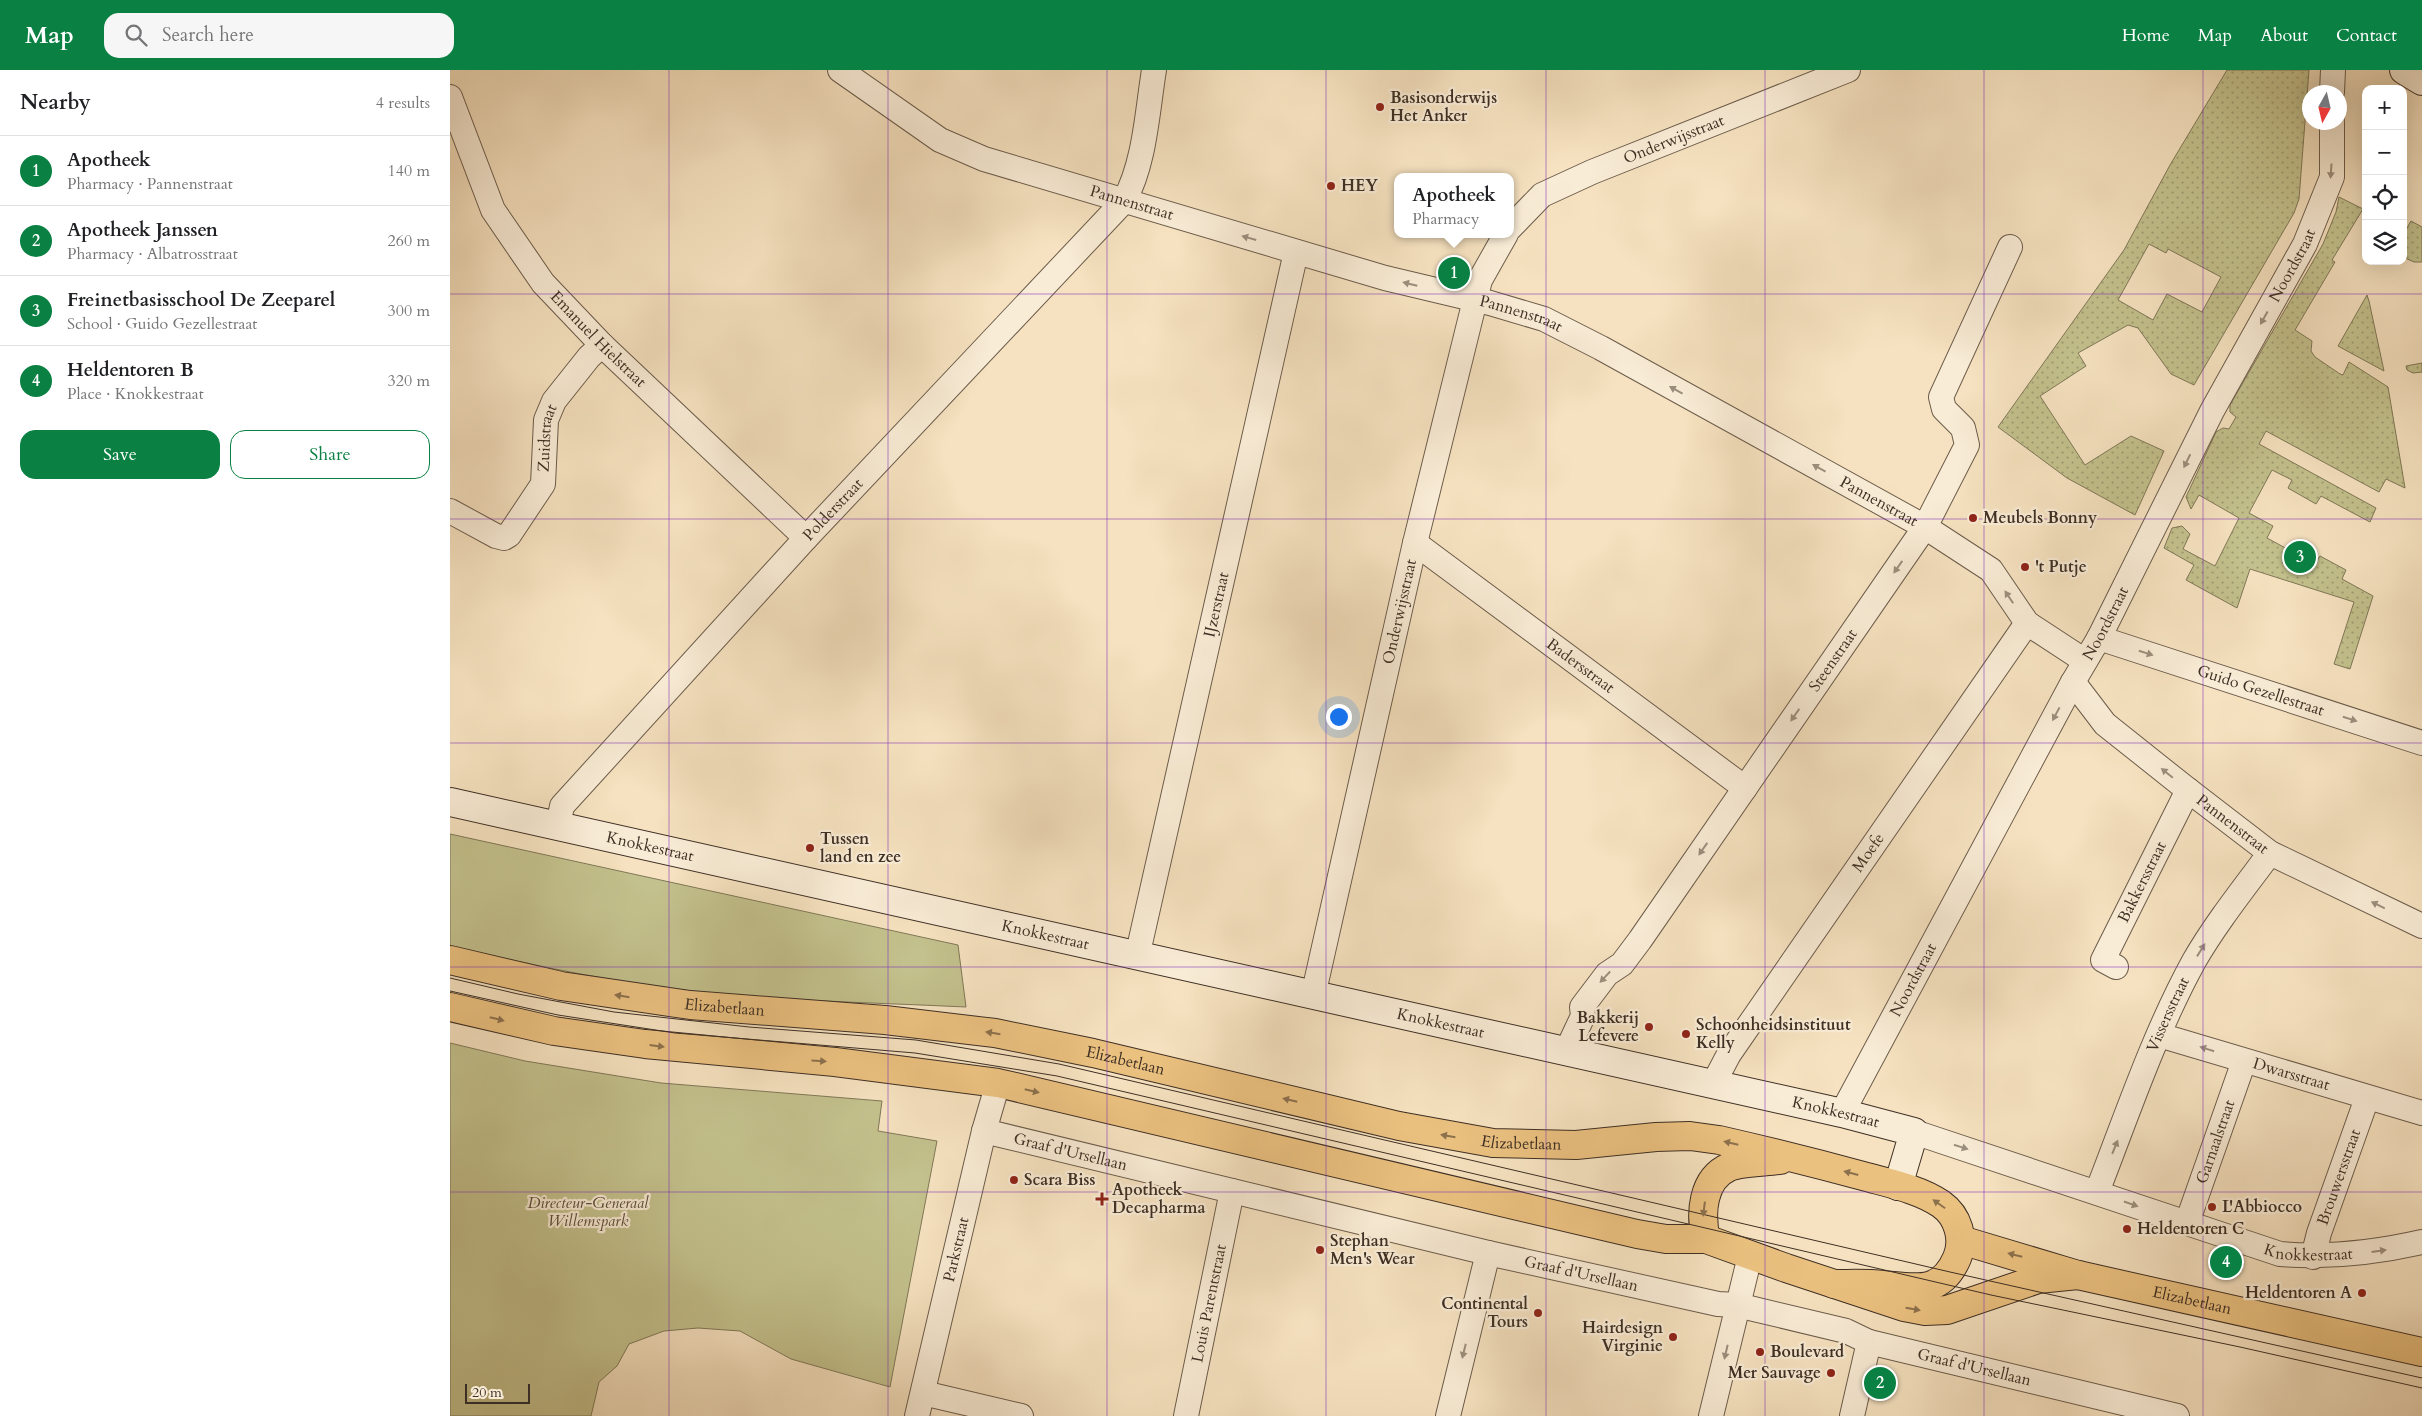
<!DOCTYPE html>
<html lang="en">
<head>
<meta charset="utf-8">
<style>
  body { margin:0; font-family:Cardo,serif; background:#f6f6f6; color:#202124 }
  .controls { position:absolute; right:15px; top:15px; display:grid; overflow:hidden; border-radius:10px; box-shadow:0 5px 20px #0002 }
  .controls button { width:45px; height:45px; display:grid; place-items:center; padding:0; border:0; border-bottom:1px solid #e0e0e0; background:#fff; color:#202124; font:25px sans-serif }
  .compass { position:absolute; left:1852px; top:15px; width:45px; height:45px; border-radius:50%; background:#fff; box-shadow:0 5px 20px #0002; rotate:188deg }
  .scale { position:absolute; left:15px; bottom:12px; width:65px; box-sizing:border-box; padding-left:5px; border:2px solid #3e2f24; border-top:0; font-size:14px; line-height:18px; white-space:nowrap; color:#3e2f24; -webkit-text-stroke:4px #f9ecd6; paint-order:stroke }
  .you { position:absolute; left:888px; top:646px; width:18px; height:18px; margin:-12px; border:4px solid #fff; border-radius:50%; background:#1a73e8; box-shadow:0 0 0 8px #1a73e833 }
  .badge { display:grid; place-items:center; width:32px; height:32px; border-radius:50%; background:#0b8043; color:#fff; font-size:16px; font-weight:700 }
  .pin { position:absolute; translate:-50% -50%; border:2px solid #fff; box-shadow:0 1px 5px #0006 }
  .popup { position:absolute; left:944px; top:103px; width:120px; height:65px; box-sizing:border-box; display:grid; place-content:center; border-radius:10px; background:#fff; filter:drop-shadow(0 1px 4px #0005); font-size:16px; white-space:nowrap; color:#757577 }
  .popup b { font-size:19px; color:#202124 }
  .popup::after { content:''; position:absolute; left:50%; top:100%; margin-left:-10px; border:10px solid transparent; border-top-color:#fff }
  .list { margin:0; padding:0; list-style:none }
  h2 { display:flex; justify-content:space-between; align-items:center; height:65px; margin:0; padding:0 20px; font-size:21px }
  h2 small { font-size:16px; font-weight:400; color:#757577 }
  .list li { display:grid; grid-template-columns:32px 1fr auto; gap:15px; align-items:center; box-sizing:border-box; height:70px; padding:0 20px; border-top:1px solid #e0e0e0 }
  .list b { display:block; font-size:19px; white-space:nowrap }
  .list p { margin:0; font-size:16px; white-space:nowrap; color:#757577 }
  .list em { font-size:16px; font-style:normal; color:#757577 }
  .actions { display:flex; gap:10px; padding:15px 20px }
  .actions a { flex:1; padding:11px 0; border:1px solid #0b8043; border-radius:15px; text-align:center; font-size:18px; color:#0b8043 }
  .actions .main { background:#0b8043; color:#fff }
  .icon { flex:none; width:28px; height:28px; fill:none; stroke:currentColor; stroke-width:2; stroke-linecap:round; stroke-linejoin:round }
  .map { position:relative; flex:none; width:1972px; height:1346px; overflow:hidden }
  header { display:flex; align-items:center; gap:30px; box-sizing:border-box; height:70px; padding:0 25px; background:#0b8043; color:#fff }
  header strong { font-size:24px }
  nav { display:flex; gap:28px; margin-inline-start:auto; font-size:18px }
  .search { width:350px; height:45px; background:#f6f6f6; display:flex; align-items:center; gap:12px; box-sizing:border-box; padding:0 18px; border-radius:15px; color:#757577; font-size:19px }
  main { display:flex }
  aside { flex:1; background:#fff }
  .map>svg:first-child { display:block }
  .grass { fill:url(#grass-dots); stroke:#807858; fill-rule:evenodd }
  .park { fill:#c3c18d; stroke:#807858 }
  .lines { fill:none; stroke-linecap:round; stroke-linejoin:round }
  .street-casing { stroke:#6c5c4b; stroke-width:26 }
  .secondary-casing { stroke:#3e2f24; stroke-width:30 }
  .primary-casing { stroke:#3e2f24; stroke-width:30 }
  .street { stroke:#f9ecd6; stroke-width:24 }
  .secondary { stroke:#f9ecd6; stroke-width:28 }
  .primary { stroke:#ebc180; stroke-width:28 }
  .tram { stroke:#3e2f24; stroke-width:1 }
  .oneway { fill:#9c8e7d }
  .oneway2 { fill:#8c714d }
  .grid { fill:none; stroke:#7b2cbf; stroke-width:1; stroke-opacity:0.55 }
  .poi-dot { fill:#8f2418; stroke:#f9ecd6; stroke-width:2 }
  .labels { text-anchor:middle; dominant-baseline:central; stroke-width:4.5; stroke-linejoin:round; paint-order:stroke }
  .poi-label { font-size:16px; font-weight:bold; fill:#3e2f24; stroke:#f9ecd6; text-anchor:start }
  .street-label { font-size:16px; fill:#3e2f24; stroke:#f9ecd6 }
  .park-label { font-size:16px; font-style:italic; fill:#594c39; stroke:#f9ecd6 }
</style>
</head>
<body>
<header>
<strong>Map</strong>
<div class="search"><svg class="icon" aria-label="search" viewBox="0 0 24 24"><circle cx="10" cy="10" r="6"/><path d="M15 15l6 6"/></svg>Search here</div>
<nav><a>Home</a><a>Map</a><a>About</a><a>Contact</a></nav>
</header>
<main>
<aside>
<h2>Nearby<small>4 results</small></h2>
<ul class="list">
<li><span class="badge">1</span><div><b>Apotheek</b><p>Pharmacy · Pannenstraat</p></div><em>140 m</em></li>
<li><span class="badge">2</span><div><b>Apotheek Janssen</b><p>Pharmacy · Albatrosstraat</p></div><em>260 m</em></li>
<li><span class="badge">3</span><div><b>Freinetbasisschool De Zeeparel</b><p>School · Guido Gezellestraat</p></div><em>300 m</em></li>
<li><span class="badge">4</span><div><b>Heldentoren B</b><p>Place · Knokkestraat</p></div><em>320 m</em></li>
</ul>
<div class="actions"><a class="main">Save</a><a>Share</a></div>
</aside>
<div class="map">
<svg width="1972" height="1346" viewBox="0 0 1972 1346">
  <defs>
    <pattern id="grass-dots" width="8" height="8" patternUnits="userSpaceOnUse" patternTransform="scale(1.25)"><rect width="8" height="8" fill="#c3c18d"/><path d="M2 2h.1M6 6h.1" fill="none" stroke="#a09d73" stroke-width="1.8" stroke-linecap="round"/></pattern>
  </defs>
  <rect width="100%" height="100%" fill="#f6e2c0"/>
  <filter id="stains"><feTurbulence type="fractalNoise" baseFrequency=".004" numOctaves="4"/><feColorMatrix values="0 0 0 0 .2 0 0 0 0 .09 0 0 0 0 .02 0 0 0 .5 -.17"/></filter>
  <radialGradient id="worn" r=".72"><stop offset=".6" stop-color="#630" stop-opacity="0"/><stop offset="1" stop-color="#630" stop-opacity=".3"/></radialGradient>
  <!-- grass -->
  <g class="grass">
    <path d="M1777,0H1859L1849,129L1844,143L1744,315L1721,304L1688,258L1678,255L1628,283L1636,296L1590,326L1635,395L1681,366L1714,381L1685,445L1617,408L1548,357L1674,180L1720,95ZM1699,174L1716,183L1718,179L1771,207L1752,242L1717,224L1703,250L1668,230Z"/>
    <polygon points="1889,127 1913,139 1882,190 1885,192 1845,260 1862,271 1861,281 1865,287 1890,304 1893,305 1899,292 1938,317 1955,418 1936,409 1929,422 1816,361 1809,374 1926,438 1920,452 1871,426 1866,434 1838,418 1842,410 1822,400 1799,443 1823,456 1817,468 1865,494 1870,486 1896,500 1892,509 1923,526 1900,599 1884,594 1904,532 1800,499 1787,538 1736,510 1744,495 1714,478 1722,458 1732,456 1740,464 1733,479 1765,496 1789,448 1749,425 1741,439 1736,427 1766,362 1773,358 1779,359 1786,347 1780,342 1780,335 1873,174 1886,142"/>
    <polygon points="1961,151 1972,157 1972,192 1964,192 1953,187 1953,165"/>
    <polygon points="1917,225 1919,231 1934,301 1888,276"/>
    <polygon points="1972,293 1972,302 1963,303 1957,300 1956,296"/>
  </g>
  <!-- park -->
  <g class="park">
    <path d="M0,764L508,875L516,937C414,932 310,931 209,917C138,907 69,892 0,876Z"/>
    <polygon points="0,973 75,991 211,1013 432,1031 428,1061 487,1071 440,1317 341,1289 290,1261 248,1258 214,1261 179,1274 167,1296 149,1312 141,1346 0,1346"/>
  </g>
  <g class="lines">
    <!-- street casing -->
    <g class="street-casing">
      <g id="street">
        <path id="s1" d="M390,0L490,70L534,89L935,208L1040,233L1094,249L1151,278L1475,457L1541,500L1577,553L1635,591"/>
        <polyline points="1882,22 1883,0"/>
        <path id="s2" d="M0,27L43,140L93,213L152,275L356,468"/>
        <path id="s3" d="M1060,158L1092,125L1142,102L1398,0"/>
        <path id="s4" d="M0,441L46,466L54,468L59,465L93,414L96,350L104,331L139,287L152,275"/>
        <path id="s5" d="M965,473L1295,718"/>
        <path id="s6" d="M1649,568L1972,673"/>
        <path id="s7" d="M1623,612L1655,654L1738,720L1820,783L1972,856"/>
        <path id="s8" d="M108,756L112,736L356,468L674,131C695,93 697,43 704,0"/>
        <path id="s9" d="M687,887L846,182"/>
        <path id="s10" d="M1666,897L1653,890L1738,720"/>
        <path id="s11" d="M863,926L965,473L1025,230L1030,210L1056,164"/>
        <path id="s12" d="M1709,965L1972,1043"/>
        <path id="s13" d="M1116,982L1133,946L1132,937L1157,904L1172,894L1190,870L1475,457L1517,375L1513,358L1494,339L1491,327L1560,177"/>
        <path id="s14" d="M1265,1015L1269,1003L1279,984L1577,553"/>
        <path id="s15" d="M1392,1043L1623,612L1649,568L1762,341L1855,174L1882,107V52"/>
        <path id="s16" d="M534,1061L1038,1183L1268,1234L1287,1235L1396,1261L1419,1272L1727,1346"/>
        <path id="s17" d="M1464,1062L1830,1184C1879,1188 1924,1183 1972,1172"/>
        <path id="s18" d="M1647,1122C1677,1045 1704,964 1744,891C1766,853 1794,818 1820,783"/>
        <path id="s19" d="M1737,1153L1794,991"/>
        <path id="s20" d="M1863,1187L1869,1163L1917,1028"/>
        <polyline points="473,1323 571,1346"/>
        <path id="s21" d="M467,1346L534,1061L548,1013"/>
        <path id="s22" d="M736,1346L782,1121"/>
        <polyline points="998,1346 1038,1183"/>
        <polyline points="1261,1346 1300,1186"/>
        <polyline points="1402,1346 1419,1272"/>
      </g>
    </g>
    <!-- secondary casing -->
    <g class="secondary-casing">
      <g id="secondary">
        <polyline points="1954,0 1972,11"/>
        <path id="s23" d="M0,732L1392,1043L1464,1062L1448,1116"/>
      </g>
    </g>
    <!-- primary casing -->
    <g class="primary-casing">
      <g id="primary">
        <path id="s24" d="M0,890L111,916L240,935L435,950L545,963L643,983L949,1056L1043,1073L1126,1075L1206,1067L1240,1066L1269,1070C1317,1081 1365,1093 1413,1106C1438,1113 1469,1119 1491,1134C1508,1146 1515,1169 1507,1188C1491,1225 1466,1218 1433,1215C1417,1213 1400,1214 1384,1214"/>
        <polyline points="0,937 104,961 195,974 385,992 548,1013 1187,1164 1216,1169 1256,1169 1336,1198 1454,1237 1475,1241 1497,1240 1588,1209 1628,1205"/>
        <path d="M1256,1169C1250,1144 1252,1109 1279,1097C1291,1092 1316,1092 1330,1090"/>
        <path id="s25" d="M1511,1170L1628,1205L1972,1282"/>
      </g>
    </g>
    <!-- street -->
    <use href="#street" class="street"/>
    <!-- secondary -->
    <use href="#secondary" class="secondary"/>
    <!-- primary -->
    <use href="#primary" class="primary"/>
    <!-- tram -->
    <g class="tram">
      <polyline points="0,908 68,924 164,942 299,957 466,970 609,994 1500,1202 1972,1308"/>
      <polyline points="0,921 108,945 225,963 465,983 607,1006 1541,1225 1790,1277 1972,1318"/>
    </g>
  </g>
  <!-- one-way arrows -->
  <defs><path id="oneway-solid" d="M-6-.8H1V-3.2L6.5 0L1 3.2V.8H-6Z" transform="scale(1.25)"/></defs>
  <g class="oneway">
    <use href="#oneway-solid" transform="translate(1881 101) rotate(94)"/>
    <use href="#oneway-solid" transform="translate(799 168) rotate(-164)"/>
    <use href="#oneway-solid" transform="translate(960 214) rotate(-166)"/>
    <use href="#oneway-solid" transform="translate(1814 248) rotate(119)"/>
    <use href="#oneway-solid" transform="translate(1226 320) rotate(-151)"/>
    <use href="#oneway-solid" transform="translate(1737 391) rotate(116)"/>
    <use href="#oneway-solid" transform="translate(1369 398) rotate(-151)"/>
    <use href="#oneway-solid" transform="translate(1448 497) rotate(125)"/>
    <use href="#oneway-solid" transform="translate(1559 527) rotate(-124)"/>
    <use href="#oneway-solid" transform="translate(1696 583) rotate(18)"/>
    <use href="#oneway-solid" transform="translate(1606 644) rotate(118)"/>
    <use href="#oneway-solid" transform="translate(1345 645) rotate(125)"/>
    <use href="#oneway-solid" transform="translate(1900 649) rotate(18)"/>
    <use href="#oneway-solid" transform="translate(1717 703) rotate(-141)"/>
    <use href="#oneway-solid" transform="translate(1253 779) rotate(125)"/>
    <use href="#oneway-solid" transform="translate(1928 835) rotate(-154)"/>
    <use href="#oneway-solid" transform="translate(1751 880) rotate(-58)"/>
    <use href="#oneway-solid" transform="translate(1155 907) rotate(133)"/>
    <use href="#oneway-solid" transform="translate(1757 979) rotate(-163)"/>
    <use href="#oneway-solid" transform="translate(1511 1077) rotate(18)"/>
    <use href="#oneway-solid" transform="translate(1665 1077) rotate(-68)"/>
    <use href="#oneway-solid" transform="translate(1681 1134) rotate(19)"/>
    <use href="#oneway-solid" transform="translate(1929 1181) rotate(-8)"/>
    <use href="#oneway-solid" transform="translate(1014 1281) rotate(104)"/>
    <use href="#oneway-solid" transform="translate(1276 1282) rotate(103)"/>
  </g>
  <g class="oneway2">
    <use href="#oneway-solid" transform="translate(172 926) rotate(-171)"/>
    <use href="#oneway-solid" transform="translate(47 949) rotate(14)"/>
    <use href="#oneway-solid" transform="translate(543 963) rotate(-171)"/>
    <use href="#oneway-solid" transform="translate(207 976) rotate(7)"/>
    <use href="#oneway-solid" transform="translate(369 991) rotate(4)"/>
    <use href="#oneway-solid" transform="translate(582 1021) rotate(13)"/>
    <use href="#oneway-solid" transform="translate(840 1030) rotate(-167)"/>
    <use href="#oneway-solid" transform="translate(998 1066) rotate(-170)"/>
    <use href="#oneway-solid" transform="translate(1281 1073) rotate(-167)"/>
    <use href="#oneway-solid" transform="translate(1401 1103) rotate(-165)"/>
    <use href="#oneway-solid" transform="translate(1489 1134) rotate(-145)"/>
    <use href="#oneway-solid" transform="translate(1254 1139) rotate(97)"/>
    <use href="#oneway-solid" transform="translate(1565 1185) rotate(-166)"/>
    <use href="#oneway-solid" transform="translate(1463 1239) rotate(10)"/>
  </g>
  <!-- grid -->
  <path class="grid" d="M219,0V1346M438,0V1346M657,0V1346M876,0V1346M1096,0V1346M1315,0V1346M1534,0V1346M1753,0V1346M0,224H1972M0,449H1972M0,673H1972M0,897H1972M0,1122H1972"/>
  <!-- markers -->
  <g class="poi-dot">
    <circle cx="930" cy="37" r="5"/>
    <circle cx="881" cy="116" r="5"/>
    <circle cx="1523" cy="448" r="5"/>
    <circle cx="1575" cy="497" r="5"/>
    <circle cx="360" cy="778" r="5"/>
    <circle cx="1199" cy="957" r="5"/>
    <circle cx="1236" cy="964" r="5"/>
    <circle cx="564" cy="1110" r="5"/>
    <path d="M649.5 1121.5h5v5h5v5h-5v5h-5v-5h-5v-5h5z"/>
    <circle cx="1762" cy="1137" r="5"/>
    <circle cx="1677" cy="1159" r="5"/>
    <circle cx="870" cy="1180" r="5"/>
    <circle cx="1912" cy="1223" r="5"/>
    <circle cx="1088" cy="1243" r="5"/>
    <circle cx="1223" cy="1267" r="5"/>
    <circle cx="1310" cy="1282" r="5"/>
    <circle cx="1381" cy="1303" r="5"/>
  </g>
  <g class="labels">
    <!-- poi labels -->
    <g class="poi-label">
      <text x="940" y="28">Basisonderwijs<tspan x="940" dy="18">Het Anker</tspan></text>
      <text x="891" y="116">HEY</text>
      <text x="1533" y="448">Meubels Bonny</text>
      <text x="1585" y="497">'t Putje</text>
      <text x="370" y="769">Tussen<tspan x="370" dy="18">land en zee</tspan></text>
      <text x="1189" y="948" text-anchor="end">Bakkerij<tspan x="1189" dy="18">Lefevere</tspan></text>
      <text x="1246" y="955">Schoonheidsinstituut<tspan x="1246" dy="18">Kelly</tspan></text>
      <text x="574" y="1110">Scara Biss</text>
      <text x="662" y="1120">Apotheek<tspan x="662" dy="18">Decapharma</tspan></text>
      <text x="1772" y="1137">L'Abbiocco</text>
      <text x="1687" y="1159">Heldentoren C</text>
      <text x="880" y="1171">Stephan<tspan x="880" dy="18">Men's Wear</tspan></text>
      <text x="1902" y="1223" text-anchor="end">Heldentoren A</text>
      <text x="1078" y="1234" text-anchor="end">Continental<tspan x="1078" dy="18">Tours</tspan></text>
      <text x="1213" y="1258" text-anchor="end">Hairdesign<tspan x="1213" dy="18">Virginie</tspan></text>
      <text x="1320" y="1282">Boulevard</text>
      <text x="1371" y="1303" text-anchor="end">Mer Sauvage</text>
    </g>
    <!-- street labels -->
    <g class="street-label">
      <text stroke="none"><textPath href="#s3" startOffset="189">Onderwijsstraat</textPath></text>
      <text stroke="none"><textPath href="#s1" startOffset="324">Pannenstraat</textPath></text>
      <text stroke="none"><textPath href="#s15" startOffset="960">Noordstraat</textPath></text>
      <text stroke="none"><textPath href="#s1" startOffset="729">Pannenstraat</textPath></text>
      <text stroke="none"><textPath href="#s2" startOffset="288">Emanuel Hielstraat</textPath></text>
      <text stroke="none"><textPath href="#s4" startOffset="174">Zuidstraat</textPath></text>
      <text stroke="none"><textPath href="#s1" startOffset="1134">Pannenstraat</textPath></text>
      <text stroke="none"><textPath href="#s8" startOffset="422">Polderstraat</textPath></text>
      <text stroke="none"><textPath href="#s9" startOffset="361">IJzerstraat</textPath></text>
      <text stroke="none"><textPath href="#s11" startOffset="394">Onderwijsstraat</textPath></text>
      <text stroke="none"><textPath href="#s15" startOffset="556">Noordstraat</textPath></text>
      <text stroke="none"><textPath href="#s13" startOffset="478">Steenstraat</textPath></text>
      <text stroke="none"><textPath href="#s5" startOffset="206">Badersstraat</textPath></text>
      <text stroke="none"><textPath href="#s6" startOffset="170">Guido Gezellestraat</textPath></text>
      <text stroke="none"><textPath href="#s7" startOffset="215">Pannenstraat</textPath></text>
      <text stroke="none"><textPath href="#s23" startOffset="205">Knokkestraat</textPath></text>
      <text stroke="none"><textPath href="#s14" startOffset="279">Moefe</textPath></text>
      <text stroke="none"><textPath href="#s10" startOffset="102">Bakkersstraat</textPath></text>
      <text stroke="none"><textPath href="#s23" startOffset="610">Knokkestraat</textPath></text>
      <text stroke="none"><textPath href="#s15" startOffset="151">Noordstraat</textPath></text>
      <text stroke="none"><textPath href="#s24" startOffset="279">Elizabetlaan</textPath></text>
      <text stroke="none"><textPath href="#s18" startOffset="191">Vissersstraat</textPath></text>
      <text stroke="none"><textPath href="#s23" startOffset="1015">Knokkestraat</textPath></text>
      <text stroke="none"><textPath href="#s24" startOffset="684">Elizabetlaan</textPath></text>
      <text stroke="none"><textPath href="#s12" startOffset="138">Dwarsstraat</textPath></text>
      <text stroke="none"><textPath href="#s23" startOffset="1420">Knokkestraat</textPath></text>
      <text stroke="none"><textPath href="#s19" startOffset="86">Garnaalstraat</textPath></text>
      <text stroke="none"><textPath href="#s24" startOffset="1089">Elizabetlaan</textPath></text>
      <text stroke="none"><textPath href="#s16" startOffset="89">Graaf d'Ursellaan</textPath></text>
      <text stroke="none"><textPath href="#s20" startOffset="84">Brouwersstraat</textPath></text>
      <text stroke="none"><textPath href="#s21" startOffset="171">Parkstraat</textPath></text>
      <text stroke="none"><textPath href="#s17" startOffset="414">Knokkestraat</textPath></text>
      <text stroke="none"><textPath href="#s16" startOffset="614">Graaf d'Ursellaan</textPath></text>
      <text stroke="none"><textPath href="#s25" startOffset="239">Elizabetlaan</textPath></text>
      <text stroke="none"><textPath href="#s22" startOffset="115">Louis Parentstraat</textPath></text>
      <text stroke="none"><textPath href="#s16" startOffset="1019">Graaf d'Ursellaan</textPath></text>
    </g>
    <!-- park labels -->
    <g class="park-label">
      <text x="138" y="1133">Directeur-Generaal<tspan x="138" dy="18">Willemspark</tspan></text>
    </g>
  </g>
  <rect width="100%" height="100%" filter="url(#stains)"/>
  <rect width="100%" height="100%" fill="url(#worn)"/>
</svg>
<div class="controls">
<button>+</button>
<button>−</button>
<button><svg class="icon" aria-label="locate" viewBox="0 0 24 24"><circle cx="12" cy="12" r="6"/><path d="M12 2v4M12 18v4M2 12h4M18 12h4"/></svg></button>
<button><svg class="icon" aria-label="layers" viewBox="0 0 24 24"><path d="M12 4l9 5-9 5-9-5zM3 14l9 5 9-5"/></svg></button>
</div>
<svg class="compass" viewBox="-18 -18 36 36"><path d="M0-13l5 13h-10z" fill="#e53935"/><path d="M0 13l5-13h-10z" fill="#757577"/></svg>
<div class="scale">20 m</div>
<div class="you"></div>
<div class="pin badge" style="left:1004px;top:203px">1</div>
<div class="popup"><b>Apotheek</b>Pharmacy</div>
<div class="pin badge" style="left:1430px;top:1313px">2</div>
<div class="pin badge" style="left:1850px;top:487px">3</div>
<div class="pin badge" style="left:1776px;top:1192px">4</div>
</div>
</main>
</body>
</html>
